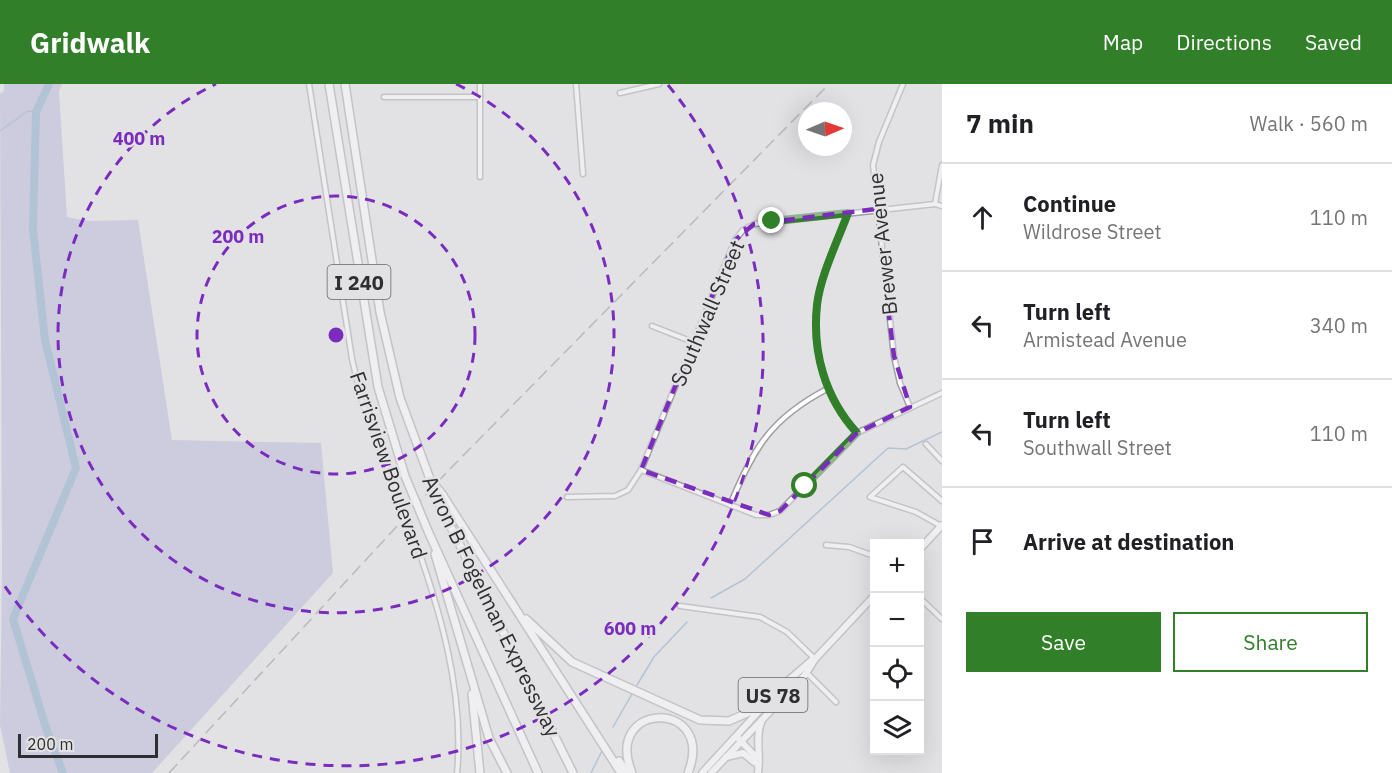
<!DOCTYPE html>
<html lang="en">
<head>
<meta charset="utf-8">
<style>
  body { margin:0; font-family:"IBM Plex Sans",sans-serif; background:#f6f6f6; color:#202124 }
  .controls { position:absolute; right:18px; bottom:18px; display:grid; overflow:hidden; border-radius:0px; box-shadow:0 6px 24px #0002 }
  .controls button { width:54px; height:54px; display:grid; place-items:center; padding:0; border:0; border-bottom:2px solid #e0e0e0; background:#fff; color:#202124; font:30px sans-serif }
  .compass { position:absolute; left:798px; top:18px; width:54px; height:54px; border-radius:50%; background:#fff; box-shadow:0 6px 24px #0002; rotate:88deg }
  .scale { position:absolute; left:18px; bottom:15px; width:140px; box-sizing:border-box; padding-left:6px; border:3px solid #2f2f30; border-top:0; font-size:16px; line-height:21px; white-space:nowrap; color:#2f2f30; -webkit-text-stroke:4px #e2e2e5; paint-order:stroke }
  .stop { position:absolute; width:18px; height:18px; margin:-14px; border:4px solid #317f29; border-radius:50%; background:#fff }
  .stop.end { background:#317f29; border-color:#fff; box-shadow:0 2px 6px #0008 }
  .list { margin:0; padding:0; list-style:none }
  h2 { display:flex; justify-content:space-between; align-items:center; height:78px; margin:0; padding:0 24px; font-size:26px }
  h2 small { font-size:20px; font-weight:400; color:#757577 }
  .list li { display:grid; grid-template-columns:39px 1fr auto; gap:18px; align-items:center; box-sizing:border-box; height:108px; padding:0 24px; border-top:2px solid #e0e0e0 }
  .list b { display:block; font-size:22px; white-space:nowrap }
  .list p { margin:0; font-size:20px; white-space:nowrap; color:#757577 }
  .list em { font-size:20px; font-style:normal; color:#757577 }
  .actions { display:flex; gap:12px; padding:18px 24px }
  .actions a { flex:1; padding:14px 0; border:2px solid #317f29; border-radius:0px; text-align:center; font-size:21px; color:#317f29 }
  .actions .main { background:#317f29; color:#fff }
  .icon { flex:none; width:33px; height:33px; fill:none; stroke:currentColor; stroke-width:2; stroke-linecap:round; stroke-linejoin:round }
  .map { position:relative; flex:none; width:942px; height:689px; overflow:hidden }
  header { display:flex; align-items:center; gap:36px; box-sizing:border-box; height:84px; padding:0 30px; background:#317f29; color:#fff }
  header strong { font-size:28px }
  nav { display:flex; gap:33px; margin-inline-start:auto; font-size:21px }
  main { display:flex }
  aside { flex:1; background:#fff }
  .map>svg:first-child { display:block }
  .green { fill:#b3b2d4 }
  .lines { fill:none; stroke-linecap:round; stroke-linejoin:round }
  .stream { stroke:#7b9ec4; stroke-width:1.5 }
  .river { stroke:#7b9ec4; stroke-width:8 }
  .minor-casing { stroke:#9f9fa2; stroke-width:7 }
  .primary-casing { stroke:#9f9fa2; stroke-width:9 }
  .motorway-casing { stroke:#9f9fa2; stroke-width:10 }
  .minor { stroke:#fff; stroke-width:4 }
  .primary { stroke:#fff; stroke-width:6 }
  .motorway { stroke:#fff; stroke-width:7 }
  .rail { stroke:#89898b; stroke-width:1.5; stroke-dasharray:12 6; stroke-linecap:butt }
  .minor-bridge-casing { stroke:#9f9fa2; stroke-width:7; stroke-linecap:butt }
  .motorway-bridge-casing { stroke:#9f9fa2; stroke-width:10; stroke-linecap:butt }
  .minor-bridge { stroke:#fff; stroke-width:4 }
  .motorway-bridge { stroke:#fff; stroke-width:7 }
  .route { stroke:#317f29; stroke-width:8 }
  .marked { fill:none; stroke:#7b2cbf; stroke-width:4.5; stroke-dasharray:12 8; stroke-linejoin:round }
  .ring { fill:none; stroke:#7b2cbf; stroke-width:3; stroke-dasharray:10 8 }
  .labels { text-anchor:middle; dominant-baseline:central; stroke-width:5; stroke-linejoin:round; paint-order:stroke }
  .shield { fill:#e2e2e5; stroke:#656566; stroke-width:1.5 }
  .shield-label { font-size:20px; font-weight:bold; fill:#2f2f30 }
  .street-label { font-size:21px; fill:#2f2f30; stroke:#e2e2e5 }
  .centre { fill:#7b2cbf; stroke:#e2e2e5; stroke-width:3 }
  .ring-label { font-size:18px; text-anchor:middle; font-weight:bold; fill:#7b2cbf; stroke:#e2e2e5; stroke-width:5; stroke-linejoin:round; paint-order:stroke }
</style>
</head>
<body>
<header>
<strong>Gridwalk</strong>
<nav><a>Map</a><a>Directions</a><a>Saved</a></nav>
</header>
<main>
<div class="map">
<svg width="942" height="689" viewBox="0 0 942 689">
  <rect width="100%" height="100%" fill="#e2e2e5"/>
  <!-- green -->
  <polygon class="green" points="4,0 62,0 59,7 67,133 89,137 138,136 172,356 321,359 333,489 152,689 10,689 0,641 2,483 0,10 4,7"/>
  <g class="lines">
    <!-- stream -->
    <g class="stream">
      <polyline points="0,47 28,27 36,28"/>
      <polyline points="711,514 745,495 888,364 906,365 942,348"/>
      <polyline points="637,601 654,573 687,538"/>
      <polyline points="613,643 632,610"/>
      <polyline points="591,689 602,667"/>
    </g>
    <!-- river -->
    <polyline class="river" points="49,0 36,28 33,145 45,256 76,384 13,535 46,644 63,689"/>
    <!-- minor casing -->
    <g class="minor-casing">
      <g id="minor">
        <polyline points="309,0 352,275 362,317 399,414"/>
        <polyline points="576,0 583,90"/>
        <polyline points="903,0 879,58 873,81 894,272 900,299 910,323"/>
        <polyline points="620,9 659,0"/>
        <polyline points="384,13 480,13"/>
        <polyline points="480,93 480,0"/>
        <polyline points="935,120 942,81"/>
        <path d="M848,129C837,158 820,191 817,221C812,268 825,314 857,349"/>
        <polyline points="652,242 693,258"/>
        <polyline points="926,360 942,377"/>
        <polyline points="641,386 756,431 769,431 780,427 857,349 942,309"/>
        <polyline points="567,413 615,412 628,406 641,386 735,156 743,146 754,140 935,120 942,122"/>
        <path d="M730,421C754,364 770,335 827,305"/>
        <path d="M410,442C438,519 465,606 457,689"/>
        <polyline points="941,442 916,428 870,413 903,383 942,417"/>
        <polyline points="826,461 849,463 874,472"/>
        <polyline points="920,514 942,535"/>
        <polyline points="680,522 760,533 787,548 815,575"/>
        <polyline points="807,589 836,618"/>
      </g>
    </g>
    <!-- primary casing -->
    <g class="primary-casing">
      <g id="primary">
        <polyline points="920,465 942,441"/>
        <polyline points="738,654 754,671 758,682"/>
        <polyline points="726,673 743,669 754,678"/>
        <path d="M758,688C761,672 755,653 761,639"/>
        <polyline points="702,689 782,602 812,576"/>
        <polyline points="711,689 805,591 815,575 874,512"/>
      </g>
    </g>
    <!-- motorway casing -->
    <g class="motorway-casing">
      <g id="motorway">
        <polyline points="329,0 378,303 405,392"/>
        <polyline points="345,0 380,228 400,314 430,395"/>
        <polyline points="442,410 621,689"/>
        <polyline points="439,419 573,689"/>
        <polyline points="428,447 538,689"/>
        <polyline points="435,470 489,654 507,689"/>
        <polyline points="526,535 572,578 700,636 729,637 763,622"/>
        <polyline points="472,610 480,689"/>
        <polyline points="619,677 627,689"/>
        <path d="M632,689C602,616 717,615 688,689"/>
      </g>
    </g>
    <!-- minor -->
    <use href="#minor" class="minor"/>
    <!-- primary -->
    <use href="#primary" class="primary"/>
    <!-- motorway -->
    <use href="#motorway" class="motorway"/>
    <!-- rail -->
    <polyline class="rail" points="169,689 447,388 829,0"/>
    <!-- minor-bridge casing -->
    <g class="minor-bridge-casing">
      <polyline id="minor-bridge" points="399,414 410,442"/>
    </g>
    <!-- motorway-bridge casing -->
    <g class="motorway-bridge-casing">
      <g id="motorway-bridge">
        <polyline points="405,392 428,447"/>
        <polyline points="430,395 439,419"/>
        <polyline points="433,399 442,410"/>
      </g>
    </g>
    <!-- minor-bridge -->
    <use href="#minor-bridge" class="minor-bridge"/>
    <!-- motorway-bridge -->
    <use href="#motorway-bridge" class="motorway-bridge"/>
  </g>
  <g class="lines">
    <!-- route -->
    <path class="route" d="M772,137L848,129C838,156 820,193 817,221C812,268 825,314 857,349L805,402"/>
  </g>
  <!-- marked area -->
  <path d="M0 0H942V689H0ZM876,125L894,272L910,323L857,349L780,427L769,431L641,386L735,156L754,140Z" fill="#e2e2e5" fill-opacity=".55" fill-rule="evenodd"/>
  <path class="marked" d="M876,125L894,272L910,323L857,349L780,427L769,431L641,386L735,156L754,140Z"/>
  <!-- distance rings -->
  <g class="ring">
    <circle cx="336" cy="251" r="139"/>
    <path d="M456 0A278 278 0 1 1 216 0"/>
    <path d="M668 1A416 416 0 1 1 2 498"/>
  </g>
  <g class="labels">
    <!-- shield labels -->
    <g class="shield">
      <rect x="327.5" y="181" width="63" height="34" rx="4.5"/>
      <rect x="738.5" y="594" width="69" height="34" rx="4.5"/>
    </g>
    <g class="shield-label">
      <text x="359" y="198">I 240</text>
      <text x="773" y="611">US 78</text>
    </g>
    <!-- street labels -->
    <g class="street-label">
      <text transform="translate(882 160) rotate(-96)">Brewer Avenue</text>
      <text transform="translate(707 229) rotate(-67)">Southwall Street</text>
      <text transform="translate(389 381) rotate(71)">Farrisview Boulevard</text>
      <text transform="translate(492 522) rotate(64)">Avron B Fogelman Expressway</text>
    </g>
  </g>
  <circle cx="336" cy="251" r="9" class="centre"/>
  <g class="ring-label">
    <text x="139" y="61">400 m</text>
    <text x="238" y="159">200 m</text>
    <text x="630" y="551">600 m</text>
  </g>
</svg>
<div class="controls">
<button>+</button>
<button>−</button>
<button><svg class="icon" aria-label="locate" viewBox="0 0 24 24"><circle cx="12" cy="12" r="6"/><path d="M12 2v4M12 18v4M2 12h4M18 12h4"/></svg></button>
<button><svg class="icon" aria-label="layers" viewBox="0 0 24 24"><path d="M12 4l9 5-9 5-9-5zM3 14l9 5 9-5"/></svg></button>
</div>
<svg class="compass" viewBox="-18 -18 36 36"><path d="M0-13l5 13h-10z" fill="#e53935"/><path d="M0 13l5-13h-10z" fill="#757577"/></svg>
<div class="scale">200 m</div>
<div class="stop" style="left:805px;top:402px"></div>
<div class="stop end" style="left:772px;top:137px"></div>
</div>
<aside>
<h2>7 min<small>Walk · 560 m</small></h2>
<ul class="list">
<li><svg class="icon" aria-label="ahead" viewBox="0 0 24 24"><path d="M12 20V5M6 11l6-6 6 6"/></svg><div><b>Continue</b><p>Wildrose Street</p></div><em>110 m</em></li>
<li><svg class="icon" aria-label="left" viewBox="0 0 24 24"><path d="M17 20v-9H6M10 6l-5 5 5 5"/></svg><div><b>Turn left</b><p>Armistead Avenue</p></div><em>340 m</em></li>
<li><svg class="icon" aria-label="left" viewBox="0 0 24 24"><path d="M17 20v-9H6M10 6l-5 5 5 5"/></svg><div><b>Turn left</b><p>Southwall Street</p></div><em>110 m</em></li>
<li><svg class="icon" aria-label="arrive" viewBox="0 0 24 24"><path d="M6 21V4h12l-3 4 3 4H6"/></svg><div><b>Arrive at destination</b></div></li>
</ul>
<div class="actions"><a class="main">Save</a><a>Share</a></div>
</aside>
</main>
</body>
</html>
